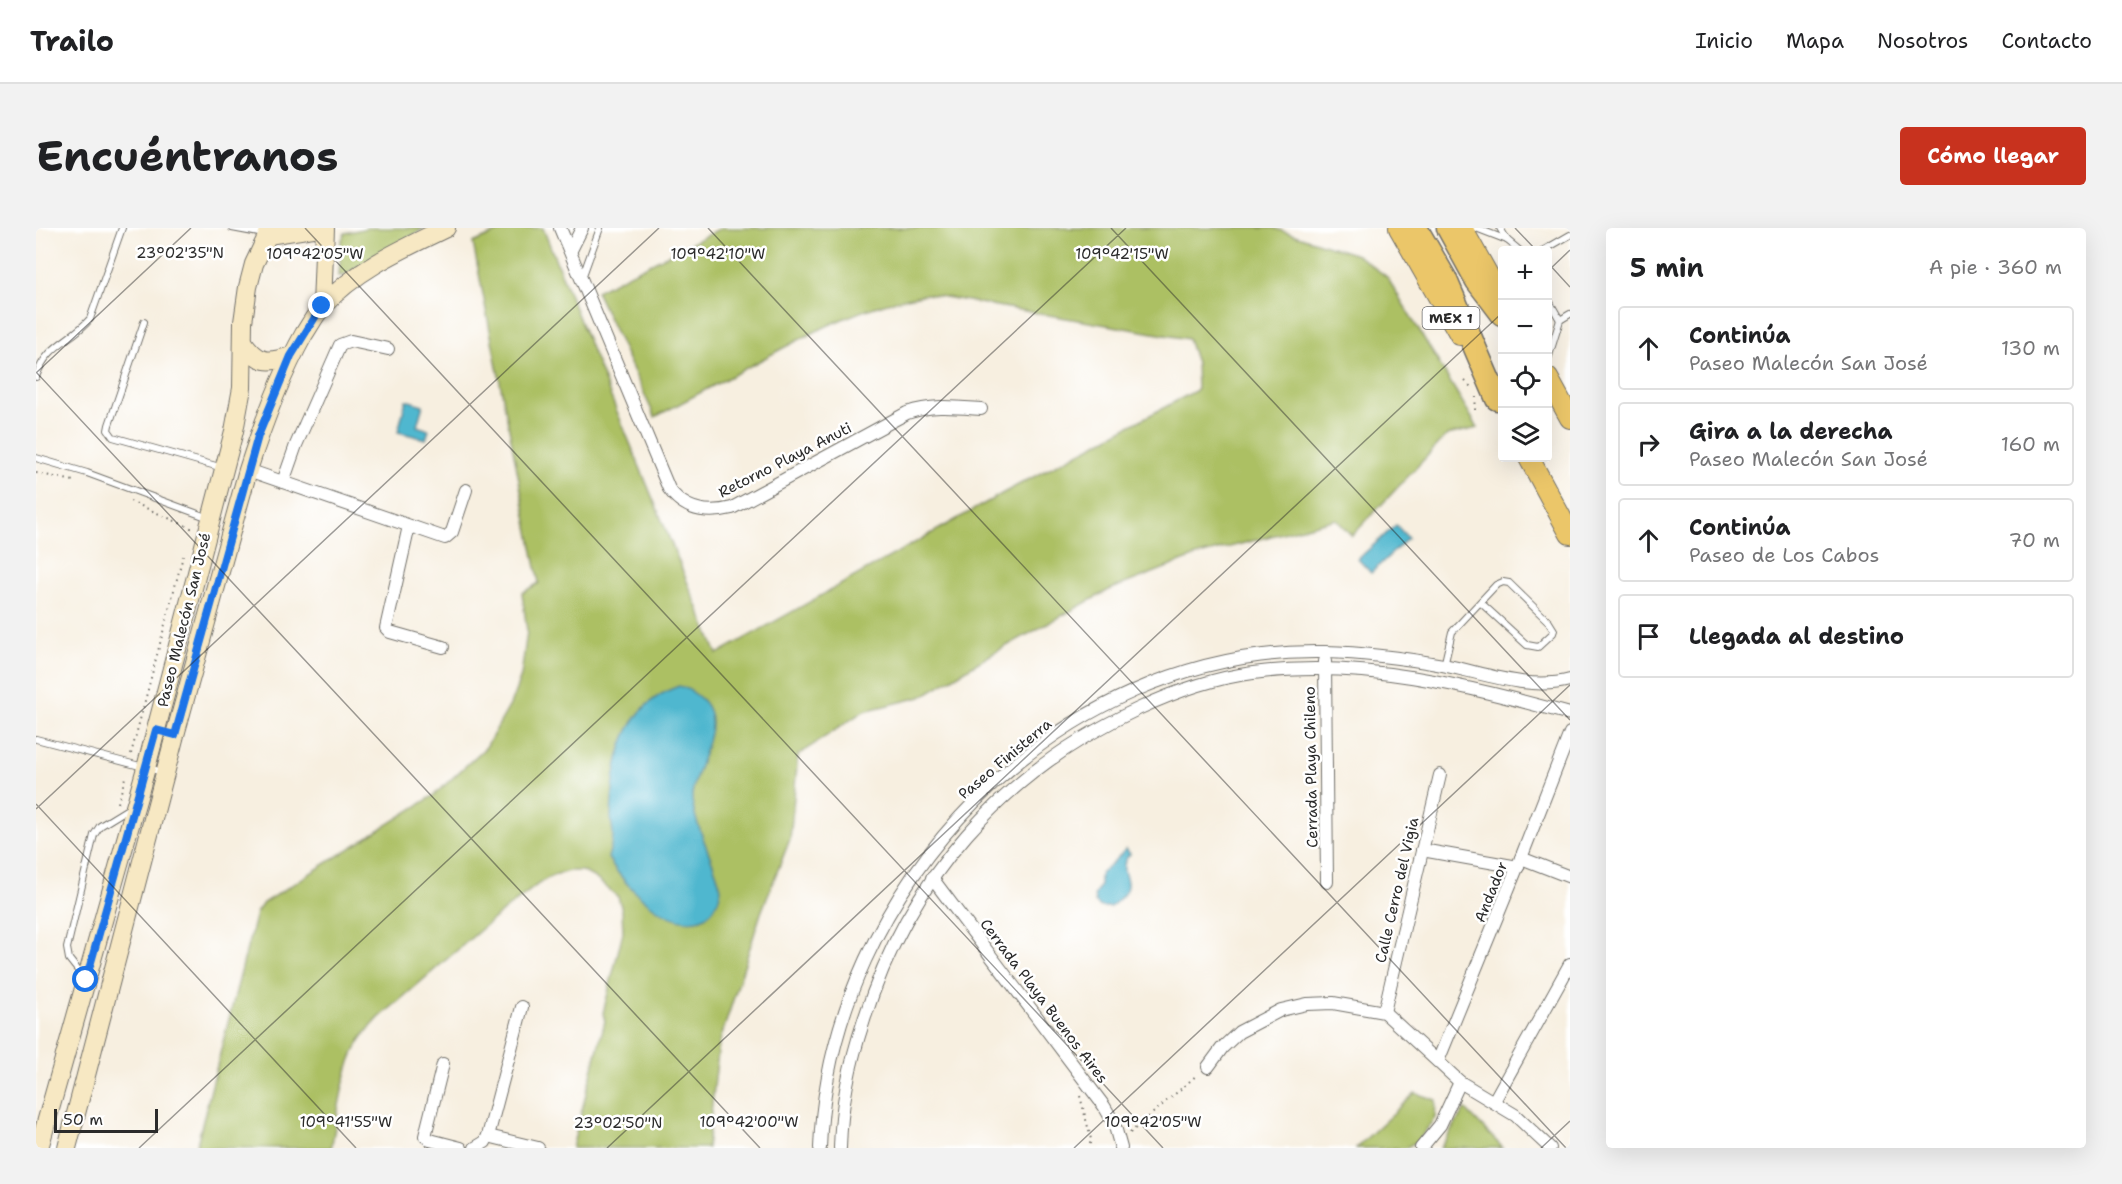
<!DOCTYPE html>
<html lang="es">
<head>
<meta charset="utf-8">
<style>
  body { margin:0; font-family:"Shantell Sans",sans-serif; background:#f2f2f2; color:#202124 }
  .controls { position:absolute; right:18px; top:18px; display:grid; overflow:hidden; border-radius:6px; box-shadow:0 6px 24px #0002 }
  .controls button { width:54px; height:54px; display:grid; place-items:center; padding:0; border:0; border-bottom:2px solid #e0e0e0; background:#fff; color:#202124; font:30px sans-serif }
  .scale { position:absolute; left:18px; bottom:15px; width:104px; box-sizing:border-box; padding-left:6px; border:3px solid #2b2b2b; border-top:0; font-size:16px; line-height:21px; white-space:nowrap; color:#2b2b2b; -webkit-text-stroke:4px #fff; paint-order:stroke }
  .stop { position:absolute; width:18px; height:18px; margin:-14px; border:4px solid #1a73e8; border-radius:50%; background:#fff }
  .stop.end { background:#1a73e8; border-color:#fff; box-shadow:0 2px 6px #0008 }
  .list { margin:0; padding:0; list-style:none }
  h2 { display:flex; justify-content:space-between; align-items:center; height:78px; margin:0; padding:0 24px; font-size:26px }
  h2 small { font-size:20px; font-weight:400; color:#757577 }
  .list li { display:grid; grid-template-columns:39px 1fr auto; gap:18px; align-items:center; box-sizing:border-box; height:84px; margin:0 12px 12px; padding:0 12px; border:2px solid #e0e0e0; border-radius:6px }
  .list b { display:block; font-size:22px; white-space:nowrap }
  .list p { margin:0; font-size:20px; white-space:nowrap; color:#757577 }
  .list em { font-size:20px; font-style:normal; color:#757577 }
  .icon { flex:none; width:33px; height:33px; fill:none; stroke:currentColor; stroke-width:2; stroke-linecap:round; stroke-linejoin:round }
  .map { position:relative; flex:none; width:1534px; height:920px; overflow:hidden; border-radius:6px }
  header { display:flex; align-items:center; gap:36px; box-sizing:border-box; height:84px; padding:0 30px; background:#fff; border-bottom:2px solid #e0e0e0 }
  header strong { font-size:28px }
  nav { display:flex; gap:33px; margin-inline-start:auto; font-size:21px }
  .intro { display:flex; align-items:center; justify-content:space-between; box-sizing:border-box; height:144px; padding:0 36px }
  h1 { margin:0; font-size:42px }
  .button { padding:15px 27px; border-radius:6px; background:#c8321e; color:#fff; font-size:21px; font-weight:700 }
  main { display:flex; gap:36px; padding:0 36px }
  aside { flex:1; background:#fff; border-radius:6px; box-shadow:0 6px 24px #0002 }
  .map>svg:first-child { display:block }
  .green { fill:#acc064; stroke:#6c7648; stroke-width:1.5 }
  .water { fill:#50b7cf; stroke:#3e717d; stroke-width:1.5 }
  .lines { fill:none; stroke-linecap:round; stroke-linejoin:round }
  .lane-casing { stroke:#72706a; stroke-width:8 }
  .street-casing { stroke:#72706a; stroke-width:14 }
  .secondary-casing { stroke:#72706a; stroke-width:20 }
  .primary-casing { stroke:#72706a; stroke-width:22 }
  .highway-casing { stroke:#72706a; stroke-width:25 }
  .path { stroke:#72706a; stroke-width:2; stroke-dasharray:1.5 4.5; stroke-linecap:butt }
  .lane { stroke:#fff; stroke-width:6 }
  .street { stroke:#fff; stroke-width:12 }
  .secondary { stroke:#f7e8c3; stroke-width:18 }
  .primary { stroke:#ebc669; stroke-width:20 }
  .highway { stroke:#ebc669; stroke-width:22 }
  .route { stroke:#1a73e8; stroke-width:8 }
  .ticks { fill:none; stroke:#2b2b2b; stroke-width:1.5; stroke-opacity:0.45 }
  .labels { text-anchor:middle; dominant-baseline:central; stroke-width:5; stroke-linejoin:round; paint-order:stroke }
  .shield { fill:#fff; stroke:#6b6b6b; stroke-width:1.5 }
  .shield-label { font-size:14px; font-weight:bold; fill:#2b2b2b }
  .street-label { font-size:15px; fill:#2b2b2b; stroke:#fff }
  .ticks-label { font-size:15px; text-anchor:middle; fill:#2b2b2b; stroke:#fff; stroke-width:5; stroke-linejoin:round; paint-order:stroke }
</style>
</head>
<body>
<header>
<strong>Trailo</strong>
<nav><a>Inicio</a><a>Mapa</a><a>Nosotros</a><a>Contacto</a></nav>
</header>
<div class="intro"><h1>Encuéntranos</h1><a class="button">Cómo llegar</a></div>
<main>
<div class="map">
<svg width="1534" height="920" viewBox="0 0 1534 920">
  <rect width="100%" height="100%" fill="#fff"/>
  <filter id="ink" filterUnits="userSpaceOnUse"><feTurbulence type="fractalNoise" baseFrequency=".0167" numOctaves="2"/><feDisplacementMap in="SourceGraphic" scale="12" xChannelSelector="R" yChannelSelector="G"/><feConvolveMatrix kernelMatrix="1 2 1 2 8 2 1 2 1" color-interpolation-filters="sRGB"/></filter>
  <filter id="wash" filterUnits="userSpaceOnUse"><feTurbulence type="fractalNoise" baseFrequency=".008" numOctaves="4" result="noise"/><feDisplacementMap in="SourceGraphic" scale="24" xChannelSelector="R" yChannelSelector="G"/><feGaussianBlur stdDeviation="1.35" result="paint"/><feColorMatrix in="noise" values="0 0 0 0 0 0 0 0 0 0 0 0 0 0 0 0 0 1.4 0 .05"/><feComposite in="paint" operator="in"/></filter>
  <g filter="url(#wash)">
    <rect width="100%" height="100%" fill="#f7efe0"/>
    <!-- green -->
    <g class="green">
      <polygon points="331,0 389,0 309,47 303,48 305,14 309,5"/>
      <path d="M471,0H507L556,123L681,426L969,264L1161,162L1160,135L1152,111L891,66C829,76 780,102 725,132C690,151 654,170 619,189L560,63L685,0H1237L1321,27L1351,49L1442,200L1411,207L1316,308L1300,291L1163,327L1073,362L956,426L885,469L828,483L762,527L754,611L725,685L683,816L671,920H536L569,793L567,785L587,704L586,682L582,669L559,650L546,643H533L518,647L505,654L456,692L343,790C336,798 327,806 322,816C306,845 302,888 295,920H160L220,685L227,675L397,568L450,519L474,477L485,448L491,403L486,365L503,355L437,15Z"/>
      <polygon points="1379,865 1400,872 1399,890 1382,913 1369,920 1320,920"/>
      <polygon points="1429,881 1467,920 1404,920"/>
    </g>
    <!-- water -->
    <g class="water">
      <polygon points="370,172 387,177 381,198 393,202 390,211 362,204"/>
      <polygon points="1360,297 1372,310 1335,345 1322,331"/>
      <path d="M643,458C651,460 656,463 663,469C693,493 658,537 656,568C655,589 680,637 685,661C683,673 677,686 665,691C631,702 588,657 572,630C574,622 577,614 577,607C577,601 575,595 575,588C578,535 585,478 643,458Z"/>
      <path d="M1090,621L1094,626C1079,642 1097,650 1089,664C1086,670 1079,675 1074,679H1065L1059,674L1060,673L1058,668L1064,658V647Z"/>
    </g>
  </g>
  <g filter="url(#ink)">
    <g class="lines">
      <!-- lane casing -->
      <g class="lane-casing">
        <g id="lane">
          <polyline points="196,0 228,6"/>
          <polyline points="1440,0 1471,12 1483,22"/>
          <polyline points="1464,0 1471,12"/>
          <polyline points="1508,22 1534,7"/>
          <polyline points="546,50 564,0"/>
          <polyline points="1512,71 1524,92"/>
          <polyline points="108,94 73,197 72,202 77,209 187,240"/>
          <polyline points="1512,131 1524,92 1534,86"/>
          <path d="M0,149C11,116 33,115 54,91L86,0"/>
          <polyline points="0,230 51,245 173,290"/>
          <polyline points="1408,438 1416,404 1460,357 1467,354 1473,355 1513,394 1518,402 1517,405 1502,419 1491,417 1444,374"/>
          <polyline points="0,511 127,544"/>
          <polyline points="48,750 33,731 31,720 58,607 64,598 95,579"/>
        </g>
      </g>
      <!-- street casing -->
      <g class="street-casing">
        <g id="street">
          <path d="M524,0L633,261C649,283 672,286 696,280L871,185C896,176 919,179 945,181"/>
          <polyline points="535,22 546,0"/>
          <polyline points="212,242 409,310 416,304 430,262"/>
          <polyline points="247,254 260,217 304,117 315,113 352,121"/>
          <polyline points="373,298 350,400 354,404 407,419"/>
          <polyline points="1289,433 1291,654"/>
          <polyline points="1386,622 1482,639"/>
          <polyline points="1485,630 1534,649"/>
          <polyline points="896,650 1068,878 1078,895 1085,920"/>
          <polyline points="1348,784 1404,547"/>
          <polyline points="1402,833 1485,630 1534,505"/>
          <polyline points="407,836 389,908 394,912 425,920"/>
          <polyline points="1172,839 1186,820 1203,804 1245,782 1271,776 1297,775 1348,784 1424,854 1479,887 1514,920"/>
          <polyline points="1458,873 1534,736"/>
          <polyline points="452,908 502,920"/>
          <polyline points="439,920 449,914 452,908 486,779"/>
          <path d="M784,920C793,660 1023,418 1289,424C1329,425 1368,430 1407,437C1448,445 1493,463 1534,452"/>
          <path d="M804,920C805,876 814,834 828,792C872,651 967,543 1102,481C1138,464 1177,450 1217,445C1326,430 1430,458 1534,486"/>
          <polyline points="1385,920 1404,897 1424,854"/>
        </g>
      </g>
      <!-- secondary casing -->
      <g class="secondary-casing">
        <g id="secondary">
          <polyline points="232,7 277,0"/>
          <polyline points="286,78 289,0"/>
          <path d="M208,115C223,136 232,135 255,128"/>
          <polyline points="3,920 110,540 198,203 206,160 207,94 212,59 218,36 235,0"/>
          <path d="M31,920L139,507L212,242C227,195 244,149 268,106C274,97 279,87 286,79C319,42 366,21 410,0"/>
        </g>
      </g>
      <!-- primary casing -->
      <g class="primary-casing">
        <g id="primary">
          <polyline points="1363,0 1424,107"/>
          <polyline points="1426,0 1466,72"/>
          <polyline points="1512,150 1534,190"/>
          <polyline points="1493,230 1534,306"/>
        </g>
      </g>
      <!-- highway casing -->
      <g class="highway-casing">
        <g id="highway">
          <polyline points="1380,0 1409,50 1461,171"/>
          <polyline points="1412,0 1441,53 1466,86"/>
        </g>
      </g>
      <!-- path -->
      <g class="path">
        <polyline points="1429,153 1435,159"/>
        <polyline points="1439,182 1440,169"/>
        <polyline points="1462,189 1466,198"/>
        <polyline points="0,245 38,253"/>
        <polyline points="94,273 155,300 154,302"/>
        <polyline points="95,526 147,328"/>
        <polyline points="82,575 90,546"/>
        <polyline points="1044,868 1055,911 1053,920"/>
        <polyline points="1094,905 1162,846"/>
      </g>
      <!-- lane -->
      <use href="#lane" class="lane"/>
      <!-- street -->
      <use href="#street" class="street"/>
      <!-- secondary -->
      <use href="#secondary" class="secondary"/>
      <!-- primary -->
      <use href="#primary" class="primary"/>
      <!-- highway -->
      <use href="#highway" class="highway"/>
    </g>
  </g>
  <g class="lines" filter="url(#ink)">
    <!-- route -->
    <polyline class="route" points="50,752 120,502 139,507 222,208 255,128 286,78"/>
  </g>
  <!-- ticks -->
  <path class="ticks" d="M269,0L1127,920M672,0L1530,920M1075,0L1534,492M1479,0L1500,22M1512,35L1534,59M1512,43L1534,22M0,144L724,920M0,145L155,0M0,576L320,920M0,581L623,0M103,920L1090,0M571,920L1466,85M1038,920L1534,457M1505,920L1534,893"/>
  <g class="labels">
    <!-- shield labels -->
    <rect class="shield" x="1386.5" y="79" width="57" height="22" rx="4.5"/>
    <g class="shield-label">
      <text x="1415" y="90">MEX 1</text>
    </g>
    <!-- street labels -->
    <g class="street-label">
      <text transform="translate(749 232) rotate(-27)">Retorno Playa Anuti</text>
      <text transform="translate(148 392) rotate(-76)">Paseo Malecón San José</text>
      <text transform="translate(969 531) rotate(-40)">Paseo Finisterra</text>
      <text transform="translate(1275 539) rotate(-91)">Cerrada Playa Chileno</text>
      <text transform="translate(1361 662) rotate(-77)">Calle Cerro del Vigia</text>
      <text transform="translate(1455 664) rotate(-68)">Andador</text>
      <text transform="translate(1008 773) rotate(53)">Cerrada Playa Buenos Aires</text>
    </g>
  </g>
  <g class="ticks-label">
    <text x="144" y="30">23°02'35"N</text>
    <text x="279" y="31">109°42'05"W</text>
    <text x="682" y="31">109°42'10"W</text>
    <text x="1086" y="31">109°42'15"W</text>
    <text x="310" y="899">109°41'55"W</text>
    <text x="713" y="899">109°42'00"W</text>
    <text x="1117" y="899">109°42'05"W</text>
    <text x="582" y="900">23°02'50"N</text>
  </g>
</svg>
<div class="controls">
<button>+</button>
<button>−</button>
<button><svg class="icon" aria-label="locate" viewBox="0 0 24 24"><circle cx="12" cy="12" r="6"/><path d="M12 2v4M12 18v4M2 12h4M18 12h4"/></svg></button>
<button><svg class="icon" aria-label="layers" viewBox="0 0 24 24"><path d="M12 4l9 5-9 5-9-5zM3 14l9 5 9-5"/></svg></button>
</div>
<div class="scale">50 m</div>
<div class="stop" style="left:50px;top:752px"></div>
<div class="stop end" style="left:286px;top:78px"></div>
</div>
<aside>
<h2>5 min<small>A pie · 360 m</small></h2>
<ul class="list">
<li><svg class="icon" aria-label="ahead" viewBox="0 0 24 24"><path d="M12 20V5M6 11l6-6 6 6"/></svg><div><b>Continúa</b><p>Paseo Malecón San José</p></div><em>130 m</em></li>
<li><svg class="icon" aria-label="right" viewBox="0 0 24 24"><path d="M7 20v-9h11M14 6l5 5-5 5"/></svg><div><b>Gira a la derecha</b><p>Paseo Malecón San José</p></div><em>160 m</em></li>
<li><svg class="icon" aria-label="ahead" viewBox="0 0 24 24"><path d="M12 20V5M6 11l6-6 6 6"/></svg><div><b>Continúa</b><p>Paseo de Los Cabos</p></div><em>70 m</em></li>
<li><svg class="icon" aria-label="arrive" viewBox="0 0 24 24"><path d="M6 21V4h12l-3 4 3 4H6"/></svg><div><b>Llegada al destino</b></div></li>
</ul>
</aside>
</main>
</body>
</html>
